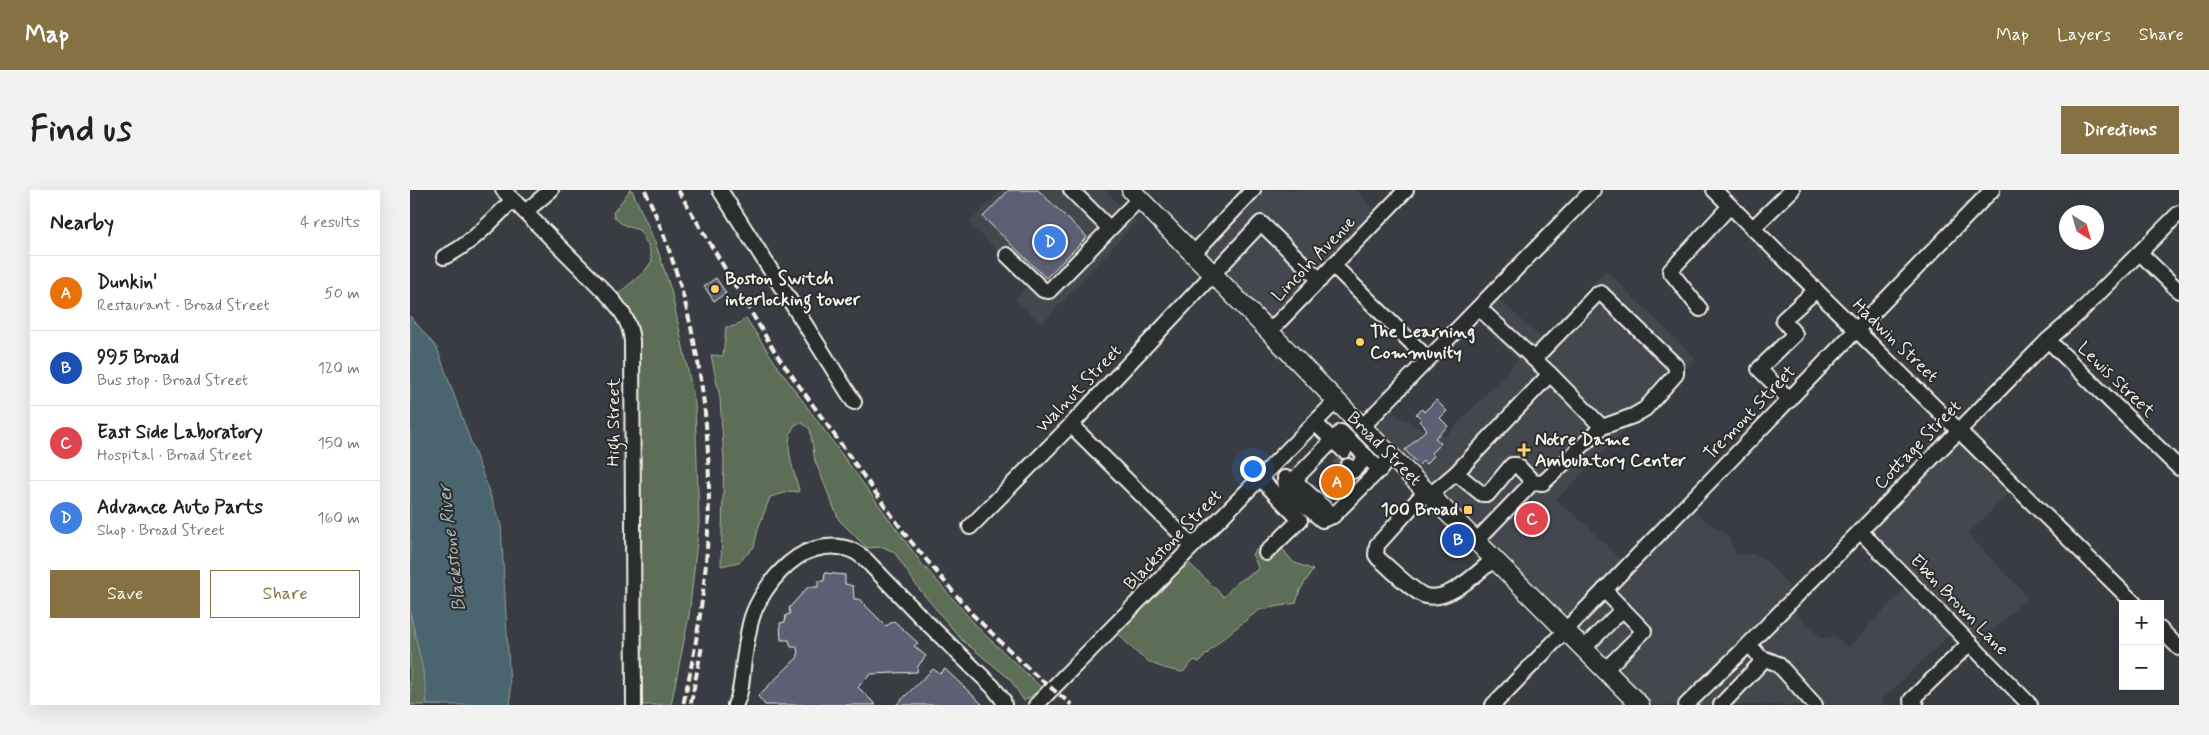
<!DOCTYPE html>
<html lang="en">
<head>
<meta charset="utf-8">
<style>
  body { margin:0; font-family:Mynerve,sans-serif; background:#f2f2f2; color:#222 }
  .controls { position:absolute; right:15px; bottom:15px; display:grid; overflow:hidden; border-radius:0px; box-shadow:0 5px 20px #0002 }
  .controls button { width:45px; height:45px; display:grid; place-items:center; padding:0; border:0; border-bottom:1px solid #e0e0e0; background:#fff; color:#222; font:25px sans-serif }
  .compass { position:absolute; left:1649px; top:15px; width:45px; height:45px; border-radius:50%; background:#fff; box-shadow:0 5px 20px #0002; rotate:143deg }
  .you { position:absolute; left:842px; top:278px; width:18px; height:18px; margin:-12px; border:4px solid #fff; border-radius:50%; background:#1a73e8; box-shadow:0 0 0 8px #1a73e833 }
  .badge { display:grid; place-items:center; width:32px; height:32px; border-radius:50%; background:#857141; color:#fff; font-size:16px; font-weight:700 }
  .pin { position:absolute; translate:-50% -50%; border:2px solid #fff; box-shadow:0 1px 5px #0006 }
  .list { margin:0; padding:0; list-style:none }
  h2 { display:flex; justify-content:space-between; align-items:center; height:65px; margin:0; padding:0 20px; font-size:21px }
  h2 small { font-size:16px; font-weight:400; color:#767676 }
  .list li { display:grid; grid-template-columns:32px 1fr auto; gap:15px; align-items:center; box-sizing:border-box; height:75px; padding:0 20px; border-top:1px solid #e0e0e0 }
  .list b { display:block; font-size:19px; white-space:nowrap }
  .list p { margin:0; font-size:16px; white-space:nowrap; color:#767676 }
  .list em { font-size:16px; font-style:normal; color:#767676 }
  .actions { display:flex; gap:10px; padding:15px 20px }
  .actions a { flex:1; padding:11px 0; border:1px solid #857141; border-radius:0px; text-align:center; font-size:18px; color:#857141 }
  .actions .main { background:#857141; color:#fff }
  .map { position:relative; flex:none; width:1769px; height:515px; overflow:hidden; border-radius:0px }
  header { display:flex; align-items:center; gap:30px; box-sizing:border-box; height:70px; padding:0 25px; background:#857141; color:#fff }
  header strong { font-size:24px }
  nav { display:flex; gap:28px; margin-inline-start:auto; font-size:18px }
  .intro { display:flex; align-items:center; justify-content:space-between; box-sizing:border-box; height:120px; padding:0 30px }
  h1 { margin:0; font-size:35px }
  .button { padding:12px 22px; border-radius:0px; background:#857141; color:#fff; font-size:18px; font-weight:700 }
  main { display:flex; gap:30px; padding:0 30px }
  aside { flex:1; background:#fff; border-radius:0px; box-shadow:0 5px 20px #0002 }
  .map>svg:first-child { display:block }
  .built { fill:#444750 }
  .green { fill:#5c6e57; stroke:#a8b0a0 }
  .water { fill:#4b656f; stroke:#8f9d9f }
  .building { fill:#5c6072; stroke:#f4f1e8 }
  .lines { fill:none; stroke-linecap:round; stroke-linejoin:round }
  .minor-tunnel { stroke:#55575b; stroke-width:14; stroke-dasharray:14 7; stroke-linecap:butt }
  .minor-casing { stroke:#f4f1e8; stroke-width:18 }
  .major-casing { stroke:#f4f1e8; stroke-width:21 }
  .minor { stroke:#2a2d2e; stroke-width:14 }
  .major { stroke:#2a2d2e; stroke-width:18 }
  .rail { stroke:#f4f1e8; stroke-width:4; stroke-dasharray:8 4; stroke-linecap:butt }
  .poi-dot { fill:#ffd166; stroke:#2a2d2e; stroke-width:2 }
  .labels { text-anchor:middle; dominant-baseline:central; stroke-width:4; stroke-linejoin:round; paint-order:stroke }
  .street-label { font-size:18px; fill:#f4f1e8; stroke:#2a2d2e }
  .poi-label { font-size:18px; font-weight:bold; fill:#f4f1e8; stroke:#2a2d2e; text-anchor:start }
  .water-label { font-size:19px; font-style:italic; fill:#b0b9b8; stroke:#2a2d2e }
</style>
</head>
<body>
<header>
<strong>Map</strong>
<nav><a>Map</a><a>Layers</a><a>Share</a></nav>
</header>
<div class="intro"><h1>Find us</h1><a class="button">Directions</a></div>
<main>
<aside>
<h2>Nearby<small>4 results</small></h2>
<ul class="list">
<li><span class="badge" style="background:#e8710a">A</span><div><b>Dunkin'</b><p>Restaurant · Broad Street</p></div><em>50 m</em></li>
<li><span class="badge" style="background:#1a4fb4">B</span><div><b>995 Broad</b><p>Bus stop · Broad Street</p></div><em>120 m</em></li>
<li><span class="badge" style="background:#e0444e">C</span><div><b>East Side Laboratory</b><p>Hospital · Broad Street</p></div><em>150 m</em></li>
<li><span class="badge" style="background:#3f7fe0">D</span><div><b>Advance Auto Parts</b><p>Shop · Broad Street</p></div><em>160 m</em></li>
</ul>
<div class="actions"><a class="main">Save</a><a>Share</a></div>
</aside>
<div class="map">
<svg width="1769" height="515" viewBox="0 0 1769 515">
  <rect width="100%" height="100%" fill="#393c42"/>
  <filter id="ink" filterUnits="userSpaceOnUse"><feTurbulence type="fractalNoise" baseFrequency=".02" numOctaves="2"/><feDisplacementMap in="SourceGraphic" scale="10" xChannelSelector="R" yChannelSelector="G"/><feConvolveMatrix kernelMatrix="1 2 1 2 8 2 1 2 1" color-interpolation-filters="sRGB"/></filter>
  <g filter="url(#ink)">
    <!-- built -->
    <g class="built">
      <polygon points="592,0 695,0 727,31 632,134 605,110 620,93 559,33"/>
      <polygon points="839,0 947,0 966,23 855,135 782,62"/>
      <polygon points="1196,80 1286,169 1146,310 1177,335 1212,372 1273,310 1294,330 1317,344 1327,365 1343,364 1358,372 1381,399 1372,411 1412,448 1425,445 1438,458 1498,395 1446,338 1446,334 1544,237 1605,297 1558,344 1618,407 1569,454 1550,435 1471,511 1474,515 1229,515 951,234 973,212 990,228 996,229 1004,236 1036,246 1108,170 1060,123 1080,101 1131,148"/>
    </g>
    <!-- green -->
    <g class="green">
      <path d="M220,0H222L245,52L261,100L285,214L289,332L279,426L261,515H220L216,147L202,109L234,82L242,71L239,57L229,40C219,37 206,34 203,23Z"/>
      <path d="M336,128L370,180L512,374L572,442L632,498L614,511L600,489L552,450L509,399L484,362L473,357L457,358L429,330L405,271L400,239L392,233L386,234C371,250 384,281 389,300L388,302L382,301L360,307L348,339L344,357L329,372L311,376L314,271L310,208L301,165L313,166L316,137L325,136Z"/>
      <path d="M852,355L871,357L883,372L903,380L890,400L886,413L849,420L812,449L789,472L784,470L773,482C733,476 727,463 701,436L765,370L778,377L780,374L814,407L825,394L849,379L842,364Z"/>
      <polygon points="0,385 32,515 0,515"/>
    </g>
    <!-- water -->
    <path class="water" d="M0,126L27,158L91,335L101,515H17C16,483 5,451 0,419Z"/>
    <!-- building -->
    <g class="building">
      <polygon points="599,0 628,0 677,47 636,88 573,27"/>
      <polygon points="306,88 316,103 304,111 294,96"/>
      <polygon points="1026,210 1037,221 1030,228 1038,236 1025,248 1031,253 1021,263 1024,266 1016,274 1013,271 1009,275 995,260 1017,239 1009,231 1012,229 1006,224 1012,219 1014,222"/>
      <polygon points="415,383 435,385 435,394 443,396 444,409 449,409 476,436 484,431 508,453 504,456 516,466 508,476 507,482 461,484 448,497 466,515 355,515 348,506 388,467 387,457 381,457 379,450 371,450 370,433 375,432 376,425 380,424 379,418 398,397 408,397 408,391 414,391"/>
      <polygon points="523,479 530,484 535,479 573,515 486,515"/>
    </g>
    <g class="lines">
      <!-- minor-tunnel -->
      <polyline class="minor-tunnel" points="927,267 938,276"/>
      <!-- minor casing -->
      <g class="minor-casing">
        <g id="minor">
          <path d="M93,0L200,107C212,121 220,132 222,151L224,515"/>
          <polyline points="310,0 444,212"/>
          <polyline points="661,0 699,38"/>
          <polyline points="1304,0 1725,414"/>
          <polyline points="115,22 141,0"/>
          <polyline points="1343,38 1382,0"/>
          <polyline points="1730,63 1769,101"/>
          <polyline points="783,64 843,0"/>
          <polyline points="597,65 633,100 639,101 729,9"/>
          <path d="M34,67C62,54 81,31 103,10"/>
          <polyline points="923,75 1018,169"/>
          <polyline points="1290,119 1260,81 1320,16"/>
          <polyline points="859,142 996,0"/>
          <polyline points="1638,150 1769,278"/>
          <polyline points="1124,169 1186,105 1191,103 1266,176 1266,184 1235,219 1223,226 1192,237"/>
          <polyline points="1380,210 1349,179 1385,144 1373,130 1406,100"/>
          <polyline points="905,233 934,261"/>
          <polyline points="661,235 783,356"/>
          <polyline points="952,237 1183,0"/>
          <polyline points="938,276 943,281 957,267"/>
          <polyline points="1046,283 1140,184"/>
          <polyline points="850,288 890,330 856,363"/>
          <polyline points="875,288 876,299 912,330 923,326 982,267"/>
          <polyline points="875,288 884,290 923,326"/>
          <polyline points="884,290 931,242 970,280"/>
          <path d="M1016,301L967,355L966,365L969,369C982,380 996,395 1011,404C1034,417 1068,382 1084,369"/>
          <polyline points="1020,305 1046,283 1072,304 1078,304 1102,275 1107,275 1123,292 1133,293 1192,237 1140,184 1069,118"/>
          <polyline points="560,337 661,235 851,33 910,90"/>
          <polyline points="1450,341 1620,515"/>
          <polyline points="1066,351 1123,292"/>
          <polyline points="1194,400 1234,441 1195,480"/>
          <polyline points="1750,439 1769,458"/>
          <polyline points="1174,458 1213,419"/>
          <polyline points="1350,467 1368,474 1405,515"/>
          <path d="M325,515C332,503 332,484 334,470C337,453 338,433 346,417C357,394 379,366 405,359C424,354 441,356 455,369L510,426L583,497L593,510L594,515"/>
          <polyline points="626,515 927,210"/>
          <polyline points="1083,515 1582,0"/>
          <polyline points="1276,515 1338,455 1638,150 1668,124 1769,23"/>
          <polyline points="1311,515 1350,474 1350,467 1339,454"/>
          <polyline points="1506,515 1501,510 1560,453"/>
        </g>
      </g>
      <!-- major casing -->
      <g class="major-casing">
        <polyline id="major" points="721,0 952,237 1230,515"/>
      </g>
      <!-- minor -->
      <use href="#minor" class="minor"/>
      <!-- major -->
      <use href="#major" class="major"/>
      <!-- rail -->
      <g class="rail">
        <path d="M235,0C310,166 314,340 273,515"/>
        <polyline points="268,0 365,162 498,348 562,424 623,483 662,515"/>
        <polyline points="281,513 292,456"/>
      </g>
    </g>
  </g>
  <!-- markers -->
  <g class="poi-dot">
    <circle cx="305" cy="99" r="5"/>
    <circle cx="950" cy="152" r="5"/>
    <path d="M1111.5 252.5h5v5h5v5h-5v5h-5v-5h-5v-5h5z"/>
    <rect x="1053" y="315" width="10" height="10" rx="2.5"/>
  </g>
  <g class="labels">
    <!-- street labels -->
    <g class="street-label">
      <text transform="translate(904 69) rotate(-46)">Lincoln Avenue</text>
      <text transform="translate(1485 151) rotate(44)">Hadwin Street</text>
      <text transform="translate(1706 190) rotate(44)">Lewis Street</text>
      <text transform="translate(669 199) rotate(-46)">Walnut Street</text>
      <text transform="translate(1340 223) rotate(-46)">Tremont Street</text>
      <text transform="translate(204 232) rotate(-90)">High Street</text>
      <text transform="translate(1508 255) rotate(-46)">Cottage Street</text>
      <text transform="translate(974 259) rotate(45)">Broad Street</text>
      <text transform="translate(763 350) rotate(-46)">Blackstone Street</text>
      <text transform="translate(1549 415) rotate(46)">Eben Brown Lane</text>
    </g>
    <!-- poi labels -->
    <g class="poi-label">
      <text x="315" y="89">Boston Switch<tspan x="315" dy="21">interlocking tower</tspan></text>
      <text x="960" y="142">The Learning<tspan x="960" dy="21">Community</tspan></text>
      <text x="1125" y="250">Notre Dame<tspan x="1125" dy="21">Ambulatory Center</tspan></text>
      <text x="1048" y="320" text-anchor="end">100 Broad</text>
    </g>
    <!-- water labels -->
    <g class="water-label">
      <text transform="translate(42 358) rotate(-97)">Blackstone River</text>
    </g>
  </g>
</svg>
<div class="controls">
<button>+</button>
<button>−</button>
</div>
<svg class="compass" viewBox="-18 -18 36 36"><path d="M0-13l5 13h-10z" fill="#e53935"/><path d="M0 13l5-13h-10z" fill="#767676"/></svg>
<div class="you"></div>
<div class="pin badge" style="left:927px;top:292px;background:#e8710a">A</div>
<div class="pin badge" style="left:1048px;top:350px;background:#1a4fb4">B</div>
<div class="pin badge" style="left:1122px;top:329px;background:#e0444e">C</div>
<div class="pin badge" style="left:640px;top:52px;background:#3f7fe0">D</div>
</div>
</main>
</body>
</html>
